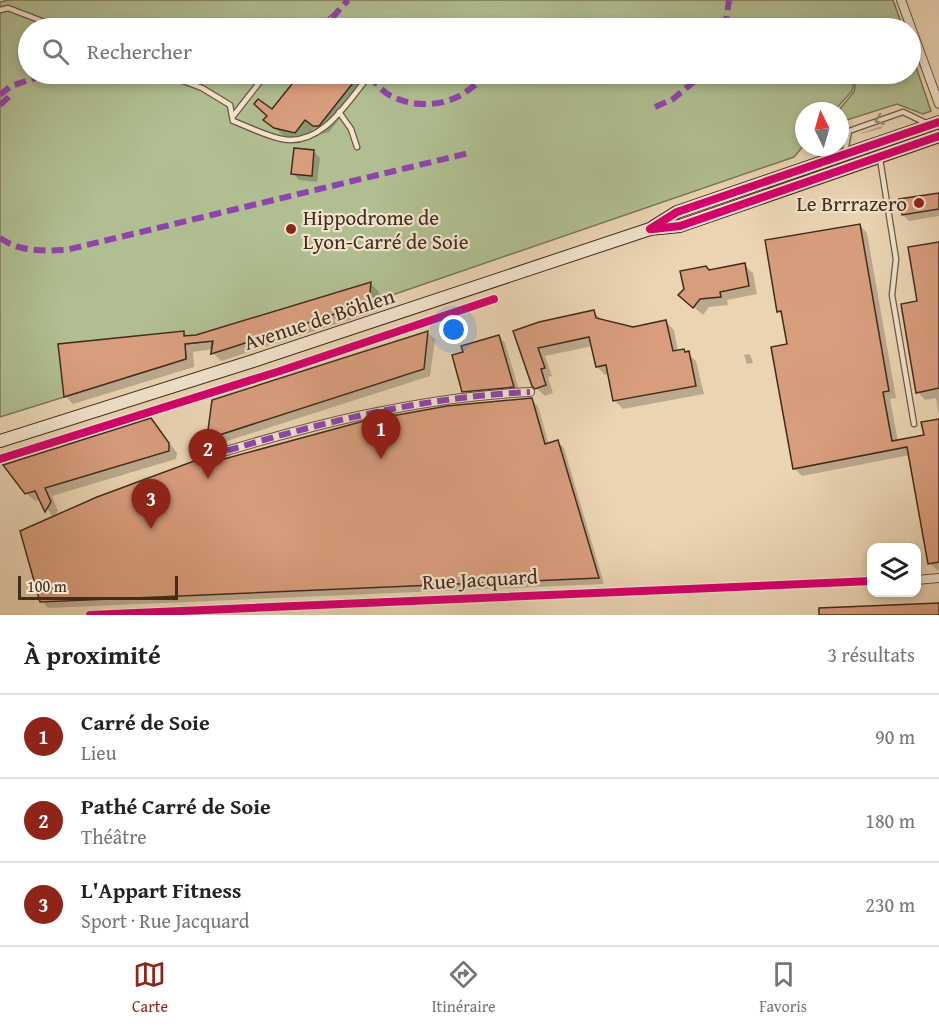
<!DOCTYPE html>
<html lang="fr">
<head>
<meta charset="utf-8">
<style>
  body { margin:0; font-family:"Gentium Book Plus",serif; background:#f6f6f6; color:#222 }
  .controls { position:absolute; right:18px; bottom:18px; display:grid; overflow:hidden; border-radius:12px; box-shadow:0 3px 9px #0003 }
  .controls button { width:54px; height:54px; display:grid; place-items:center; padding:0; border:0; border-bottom:2px solid #e0e0e0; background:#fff; color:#222; font:30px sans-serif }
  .compass { position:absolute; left:795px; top:102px; width:54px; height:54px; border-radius:50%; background:#fff; box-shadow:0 3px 9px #0003; rotate:355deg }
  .scale { position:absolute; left:18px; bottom:15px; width:160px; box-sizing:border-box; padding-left:6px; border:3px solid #432c1b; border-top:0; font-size:16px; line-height:21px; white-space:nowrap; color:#432c1b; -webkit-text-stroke:4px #f1e3cd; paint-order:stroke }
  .you { position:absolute; left:454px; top:330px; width:21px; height:21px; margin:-15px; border:4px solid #fff; border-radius:50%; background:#1a73e8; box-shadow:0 0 0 9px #1a73e833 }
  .badge { display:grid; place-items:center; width:39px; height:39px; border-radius:50%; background:#8f2418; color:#fff; font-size:20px; font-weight:700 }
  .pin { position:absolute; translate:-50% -50px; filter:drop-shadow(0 2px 3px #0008) }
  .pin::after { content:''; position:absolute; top:32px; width:21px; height:18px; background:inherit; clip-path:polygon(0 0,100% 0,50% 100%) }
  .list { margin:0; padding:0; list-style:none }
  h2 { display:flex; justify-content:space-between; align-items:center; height:78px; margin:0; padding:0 24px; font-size:26px }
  h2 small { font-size:20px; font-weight:400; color:#767676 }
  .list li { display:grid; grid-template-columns:39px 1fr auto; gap:18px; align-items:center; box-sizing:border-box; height:84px; padding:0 24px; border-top:2px solid #e0e0e0 }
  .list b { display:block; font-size:22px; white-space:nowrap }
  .list p { margin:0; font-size:20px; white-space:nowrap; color:#767676 }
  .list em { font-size:20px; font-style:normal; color:#767676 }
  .icon { flex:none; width:33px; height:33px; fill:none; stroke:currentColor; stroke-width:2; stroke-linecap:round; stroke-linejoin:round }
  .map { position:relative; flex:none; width:939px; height:615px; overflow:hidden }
  .search { position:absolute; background:#fff; box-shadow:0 3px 9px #0003; left:18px; right:18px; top:18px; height:66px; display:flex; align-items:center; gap:15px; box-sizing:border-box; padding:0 21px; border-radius:33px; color:#767676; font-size:22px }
  .sheet { height:330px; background:#fff }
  nav { display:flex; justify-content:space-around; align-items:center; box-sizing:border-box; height:84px; border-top:2px solid #e0e0e0; background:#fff; font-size:16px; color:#767676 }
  nav a { display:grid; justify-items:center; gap:3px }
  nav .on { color:#8f2418 }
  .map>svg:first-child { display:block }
  .green { fill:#b0be91; stroke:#7a7556; stroke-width:1.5 }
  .shadow { fill:#0003 }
  .building { fill:#d89d7d; stroke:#432c1b; stroke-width:1.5 }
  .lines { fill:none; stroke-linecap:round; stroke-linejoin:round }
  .lane-casing { stroke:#6d5641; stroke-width:7 }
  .street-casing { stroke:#6d5641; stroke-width:10 }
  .secondary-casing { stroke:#432c1b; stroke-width:14 }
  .lane { stroke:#f1e3cd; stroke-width:4.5 }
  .street { stroke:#f1e3cd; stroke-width:8 }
  .secondary { stroke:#f1e3cd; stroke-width:12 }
  .quiet { stroke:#8e44ad; stroke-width:6; stroke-dasharray:12 6; stroke-linecap:butt }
  .cycleway-casing { stroke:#f1e3cd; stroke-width:11 }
  .cycleway { stroke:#d6006c; stroke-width:8 }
  .oneway { stroke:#9a8874 }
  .poi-dot { fill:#8f2418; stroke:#f1e3cd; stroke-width:2 }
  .labels { text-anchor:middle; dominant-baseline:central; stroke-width:4.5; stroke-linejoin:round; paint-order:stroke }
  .poi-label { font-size:21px; fill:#432c1b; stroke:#f1e3cd; text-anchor:end }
  .street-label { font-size:21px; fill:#432c1b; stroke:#f1e3cd }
</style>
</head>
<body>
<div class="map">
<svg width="939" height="615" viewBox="0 0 939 615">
  <rect width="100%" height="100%" fill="#ead4b2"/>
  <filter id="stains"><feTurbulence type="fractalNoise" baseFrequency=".00333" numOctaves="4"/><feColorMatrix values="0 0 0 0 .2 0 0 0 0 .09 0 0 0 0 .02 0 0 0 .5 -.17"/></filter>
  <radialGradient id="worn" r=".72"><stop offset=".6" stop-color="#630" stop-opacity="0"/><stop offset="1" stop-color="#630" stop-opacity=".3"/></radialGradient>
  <!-- green -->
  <g class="green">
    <polygon points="9,0 893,0 903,28 28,28 28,74 856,74 852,91 834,111 804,111 804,145 794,157 369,303 211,354 212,341 185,344 186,359 0,417 0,2"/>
    <polygon points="911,52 931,111 923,114 897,104 847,120 838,111 854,92 857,74 910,74"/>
  </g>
  <!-- shadow -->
  <g class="shadow">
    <polygon points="301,74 375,74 329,132 322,134 314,128 304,141 284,136 265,120"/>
    <polygon points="840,124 845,129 840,135"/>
    <polygon points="881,126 883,128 861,134 861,133"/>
    <polygon points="314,152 320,158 317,182 299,180 293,173"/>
    <polygon points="939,194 939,216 909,221 903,215"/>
    <polygon points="860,225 867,233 896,398 890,399 898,441 925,437 939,420 939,571 929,563 910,455 802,476 794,468 789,346 783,316 779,311"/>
    <polygon points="939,243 939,416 936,398 925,400 918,392 919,302"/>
    <polygon points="744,265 753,273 757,294 727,300 728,305 709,307 703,315 689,303 709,271"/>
    <polygon points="371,284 379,292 377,311 221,361 213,353 213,349 193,352 194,367 73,404 65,396 183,332 188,337 197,336"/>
    <polygon points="594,312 602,320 633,329 666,322 674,330 678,352 684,351 696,361 704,394 623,409 615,401 609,374 605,375 597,367 593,346 545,356 552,376 548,377 553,393 545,396 533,385 515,332"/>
    <polygon points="428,333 435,339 430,376 221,443 214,436 213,401"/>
    <polygon points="499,336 505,343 520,393 470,397 464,391"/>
    <polygon points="750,354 753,363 747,364 744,355"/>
    <polygon points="531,400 538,406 549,445 558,442 564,448 604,584 48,608 42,601 53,518 41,499 35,501 26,493 158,428 177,453 176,459 52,496 58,511 54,517 202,467"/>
  </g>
  <!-- building -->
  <g class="building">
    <polygon points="300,74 360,74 319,126 313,126 305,120 295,133 274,128 263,120 267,116 254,104 258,99 272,109"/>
    <polygon points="294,148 314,150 312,176 291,174"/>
    <polygon points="939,193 939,209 902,215 899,199"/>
    <polygon points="860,224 889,391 883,392 892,441 924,435 921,422 939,419 939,562 928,564 907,447 793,469 771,347 787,344 781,311 777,312 765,240"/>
    <polygon points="939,242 939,388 916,393 901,304 917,301 908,247"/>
    <polygon points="745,263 749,286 720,292 721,297 700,299 693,308 678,295 684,289 680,271 706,266 709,270"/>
    <polygon points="371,282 369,303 211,354 213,341 185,344 186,359 64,397 58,344 184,331 184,336 196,335"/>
    <polygon points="594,310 596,318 633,327 666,320 673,351 684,349 685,352 689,351 696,386 613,401 606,365 596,367 589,337 538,348 545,368 541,369 546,385 535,389 532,386 513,331 539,322"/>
    <polygon points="428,331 424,369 213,437 208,430 212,400"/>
    <polygon points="499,335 514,387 462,392 452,355 463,352 461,346"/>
    <polygon points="532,398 545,444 558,440 599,578 40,602 20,531 97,497 194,461 202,465 364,421 447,406"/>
    <polygon points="151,418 169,443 169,451 45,488 51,502 45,512 35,491 25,494 3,465"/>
    <polygon points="939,603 939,615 819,615 819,608"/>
  </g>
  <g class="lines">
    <!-- lane casing -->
    <g class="lane-casing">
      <g id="lane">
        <polyline points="0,10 8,8 60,28"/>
        <polyline points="322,28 332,18"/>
        <path d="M164,74L202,88L230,105L233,121C249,127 266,136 282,139C322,147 347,102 369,76"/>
        <polyline points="180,77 225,78 243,74"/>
        <polyline points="339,112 351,129 357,147"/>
        <polyline points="234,115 266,74"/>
        <polyline points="845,151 849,131 903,112 926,123"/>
        <polyline points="880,159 896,259 892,295 914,424"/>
      </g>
    </g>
    <!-- street casing -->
    <g class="street-casing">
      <g id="street">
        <polyline points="901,0 939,104"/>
        <path d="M197,452L200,459C306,426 418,397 530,392"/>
        <polyline points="916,580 939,578"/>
        <polyline points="90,615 872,581"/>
      </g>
    </g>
    <!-- secondary casing -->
    <g class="secondary-casing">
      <g id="secondary">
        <polyline points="653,227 677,212 939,122"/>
        <polyline points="0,441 253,361 650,229 680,226 939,136"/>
      </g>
    </g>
    <!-- lane -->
    <use href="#lane" class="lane"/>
    <!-- street -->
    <use href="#street" class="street"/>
    <!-- secondary -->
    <use href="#secondary" class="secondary"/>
    <!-- quiet -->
    <g class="quiet">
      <polyline points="332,18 348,0"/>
      <polyline points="725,28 729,0"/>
      <path d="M369,76C374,81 380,88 386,93C409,108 445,108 467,91C474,86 481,81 482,74"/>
      <polyline points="0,95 11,86 47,74"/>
      <polyline points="0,105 13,93"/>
      <polyline points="655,107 673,99 703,74"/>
      <path d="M0,238C20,252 43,251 66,250L469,153"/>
      <path d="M197,452L200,459C306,426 418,397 530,392"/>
    </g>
    <!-- cycleway casing -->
    <g class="cycleway-casing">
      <g id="cycleway">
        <polyline points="650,229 677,212 939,122"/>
        <polyline points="653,229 680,226 939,136"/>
        <polyline points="0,459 280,371 494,299"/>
        <polyline points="90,615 872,581"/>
      </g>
    </g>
    <!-- cycleway -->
    <use href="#cycleway" class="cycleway"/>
  </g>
  <!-- one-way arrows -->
  <defs><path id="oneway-chevron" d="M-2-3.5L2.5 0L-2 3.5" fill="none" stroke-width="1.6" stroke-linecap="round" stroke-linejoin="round" transform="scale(1.5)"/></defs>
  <use class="oneway" href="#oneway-chevron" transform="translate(879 120) rotate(161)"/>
  <!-- markers -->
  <g class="poi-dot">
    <circle cx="919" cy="203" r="6"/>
    <circle cx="291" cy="229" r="6"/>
  </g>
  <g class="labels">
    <!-- poi labels -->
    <g class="poi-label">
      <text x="907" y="203">Le Brrrazero</text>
      <text x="303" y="217" text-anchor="start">Hippodrome de<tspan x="303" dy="24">Lyon-Carré de Soie</tspan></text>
    </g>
    <!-- street labels -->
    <g class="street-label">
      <text transform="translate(319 319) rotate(-18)">Avenue de Böhlen</text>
      <text transform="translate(480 579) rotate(-3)">Rue Jacquard</text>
    </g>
  </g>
  <rect width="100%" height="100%" filter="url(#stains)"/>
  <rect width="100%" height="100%" fill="url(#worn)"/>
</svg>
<div class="controls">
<button><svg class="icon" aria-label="layers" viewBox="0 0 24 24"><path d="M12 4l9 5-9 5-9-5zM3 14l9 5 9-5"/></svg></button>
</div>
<svg class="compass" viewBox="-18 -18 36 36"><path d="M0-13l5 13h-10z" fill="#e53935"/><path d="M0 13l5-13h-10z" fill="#767676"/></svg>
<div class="scale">100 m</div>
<div class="you"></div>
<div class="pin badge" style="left:381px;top:459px">1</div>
<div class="pin badge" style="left:208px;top:479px">2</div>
<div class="pin badge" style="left:151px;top:529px">3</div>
<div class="search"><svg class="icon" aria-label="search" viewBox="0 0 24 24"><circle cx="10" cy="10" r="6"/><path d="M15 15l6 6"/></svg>Rechercher</div>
</div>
<section class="sheet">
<h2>À proximité<small>3 résultats</small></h2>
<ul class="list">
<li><span class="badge">1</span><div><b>Carré de Soie</b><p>Lieu</p></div><em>90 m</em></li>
<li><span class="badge">2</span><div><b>Pathé Carré de Soie</b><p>Théâtre</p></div><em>180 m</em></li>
<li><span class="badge">3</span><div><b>L'Appart Fitness</b><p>Sport · Rue Jacquard</p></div><em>230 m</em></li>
</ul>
</section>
<nav>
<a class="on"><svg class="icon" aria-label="map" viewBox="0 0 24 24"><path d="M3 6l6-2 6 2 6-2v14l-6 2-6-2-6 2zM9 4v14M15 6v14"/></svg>Carte</a>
<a><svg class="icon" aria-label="directions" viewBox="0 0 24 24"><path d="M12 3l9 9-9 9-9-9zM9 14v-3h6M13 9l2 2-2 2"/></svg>Itinéraire</a>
<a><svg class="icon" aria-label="saved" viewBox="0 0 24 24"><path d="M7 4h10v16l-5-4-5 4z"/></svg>Favoris</a>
</nav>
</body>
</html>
